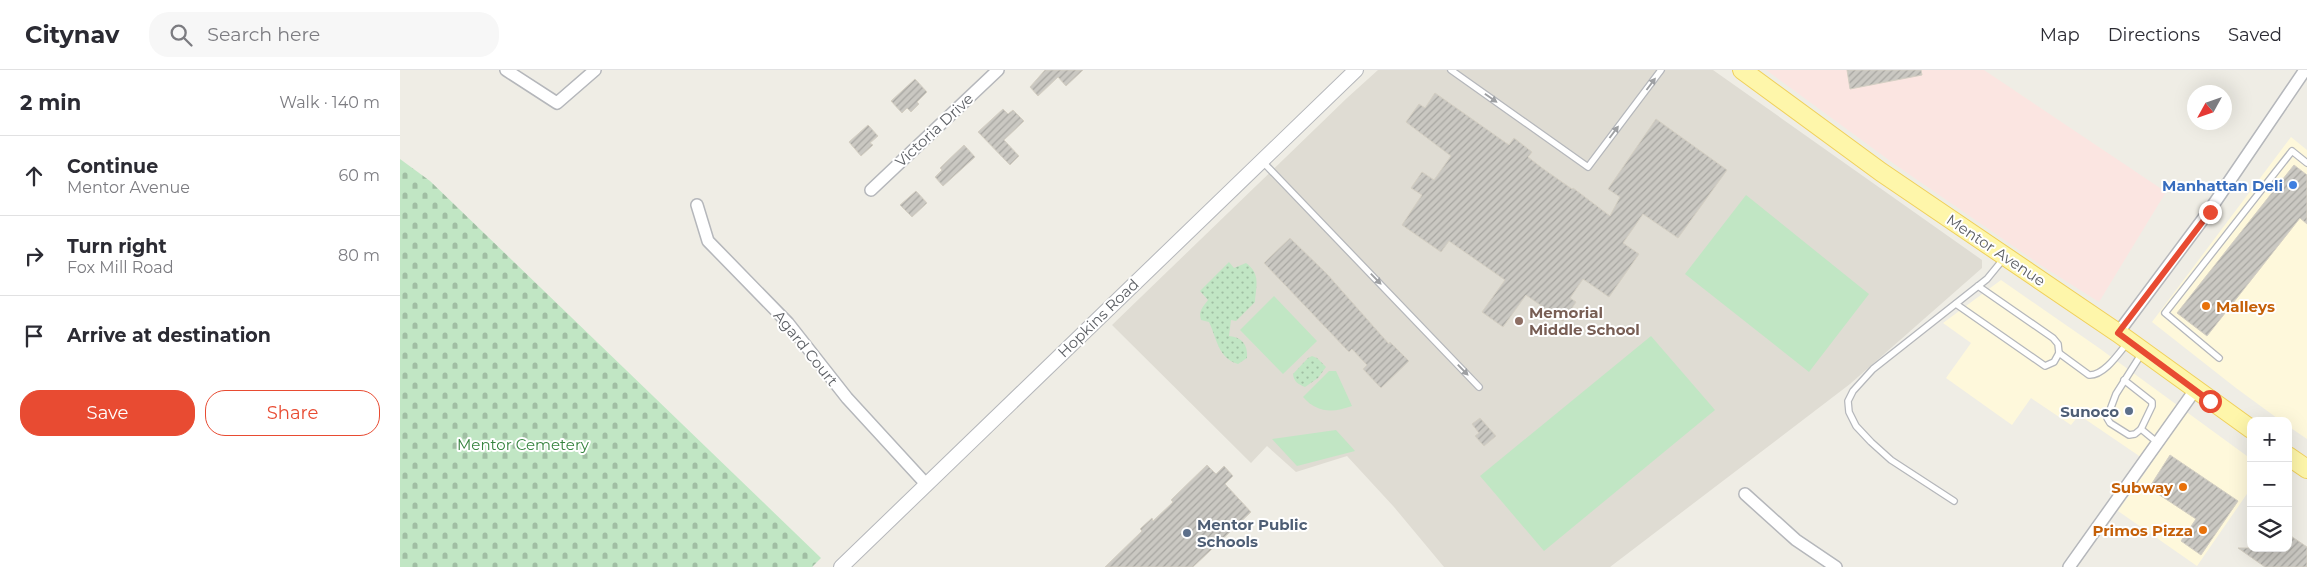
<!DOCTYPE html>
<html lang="en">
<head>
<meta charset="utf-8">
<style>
  body { margin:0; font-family:Montserrat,sans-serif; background:#f7f7f7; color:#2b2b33 }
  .controls { position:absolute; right:15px; bottom:15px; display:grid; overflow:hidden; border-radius:10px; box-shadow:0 5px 20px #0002 }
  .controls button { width:45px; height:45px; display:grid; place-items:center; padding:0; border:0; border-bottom:1px solid #e1e1e2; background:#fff; color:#2b2b33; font:25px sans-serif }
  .compass { position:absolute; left:1787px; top:15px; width:45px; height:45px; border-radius:50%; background:#fff; box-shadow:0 5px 20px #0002; rotate:230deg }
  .stop { position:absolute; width:15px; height:15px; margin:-11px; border:4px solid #e84b32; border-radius:50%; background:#fff }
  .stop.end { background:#e84b32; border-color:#fff; box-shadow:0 1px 5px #0008 }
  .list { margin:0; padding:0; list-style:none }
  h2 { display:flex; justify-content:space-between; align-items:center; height:65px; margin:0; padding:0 20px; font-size:21px }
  h2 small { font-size:16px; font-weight:400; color:#7c7c81 }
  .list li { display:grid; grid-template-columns:32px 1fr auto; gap:15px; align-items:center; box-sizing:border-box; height:80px; padding:0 20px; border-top:1px solid #e1e1e2 }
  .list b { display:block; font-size:19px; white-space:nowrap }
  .list p { margin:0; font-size:16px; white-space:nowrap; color:#7c7c81 }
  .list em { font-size:16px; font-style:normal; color:#7c7c81 }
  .actions { display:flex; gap:10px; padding:15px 20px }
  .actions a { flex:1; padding:11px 0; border:1px solid #e84b32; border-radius:20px; text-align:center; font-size:18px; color:#e84b32 }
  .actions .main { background:#e84b32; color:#fff }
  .icon { flex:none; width:28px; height:28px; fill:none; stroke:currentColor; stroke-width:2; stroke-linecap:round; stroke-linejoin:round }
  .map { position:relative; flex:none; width:1907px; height:497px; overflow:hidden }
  header { display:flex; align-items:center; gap:30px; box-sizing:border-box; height:70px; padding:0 25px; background:#fff; border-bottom:1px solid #e1e1e2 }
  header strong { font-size:24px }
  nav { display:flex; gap:28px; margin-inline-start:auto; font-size:18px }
  .search { width:350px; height:45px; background:#f7f7f7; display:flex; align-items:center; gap:12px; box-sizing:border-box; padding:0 18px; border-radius:20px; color:#7c7c81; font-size:19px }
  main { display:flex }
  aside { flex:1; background:#fff }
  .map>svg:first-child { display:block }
  .commercial { fill:#fef8db }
  .education { fill:#dfdcd3 }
  .medical { fill:#fbe5e1 }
  .grass { fill:url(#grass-dots) }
  .cemetery { fill:url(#cemetery-stones) }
  .garden { fill:#c1e6c4 }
  .building { fill:url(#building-hatch); stroke:#d4cfc3 }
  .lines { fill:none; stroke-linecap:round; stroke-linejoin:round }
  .service-casing { stroke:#b5b7bb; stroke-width:8 }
  .minor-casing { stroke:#b5b7bb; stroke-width:14 }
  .tertiary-casing { stroke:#b5b7bb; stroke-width:16 }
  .primary-casing { stroke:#f0d05c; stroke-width:20 }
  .service { stroke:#fff; stroke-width:5.5 }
  .minor { stroke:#fff; stroke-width:11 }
  .tertiary { stroke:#fff; stroke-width:14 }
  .primary { stroke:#fef6aa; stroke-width:18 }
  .oneway { fill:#9ea0a3 }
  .route { stroke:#e84b32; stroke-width:6 }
  .shop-dot { fill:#3f7fe0; stroke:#fff; stroke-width:2 }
  .food-dot { fill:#e8710a; stroke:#fff; stroke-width:2 }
  .education-dot { fill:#8d6e63; stroke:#fff; stroke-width:2 }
  .service-dot { fill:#5c6f8a; stroke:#fff; stroke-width:2 }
  .labels { text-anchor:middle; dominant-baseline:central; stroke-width:4; stroke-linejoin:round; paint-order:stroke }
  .street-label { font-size:15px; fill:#5d6065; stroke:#fff }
  .shop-label { font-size:15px; font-weight:bold; fill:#366cbe; stroke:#fff; text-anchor:end }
  .food-label { font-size:15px; font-weight:bold; fill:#c56008; stroke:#fff; text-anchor:end }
  .education-label { font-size:15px; font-weight:bold; fill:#785e54; stroke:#fff; text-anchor:start }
  .service-label { font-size:15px; font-weight:bold; fill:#4e5e75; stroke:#fff; text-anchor:end }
  .park-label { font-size:15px; fill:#35833e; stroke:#fff }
</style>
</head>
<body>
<header>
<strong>Citynav</strong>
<div class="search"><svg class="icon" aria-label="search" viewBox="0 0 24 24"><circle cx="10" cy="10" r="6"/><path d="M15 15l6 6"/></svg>Search here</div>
<nav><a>Map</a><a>Directions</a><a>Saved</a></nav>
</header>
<main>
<aside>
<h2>2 min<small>Walk · 140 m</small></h2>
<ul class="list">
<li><svg class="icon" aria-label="ahead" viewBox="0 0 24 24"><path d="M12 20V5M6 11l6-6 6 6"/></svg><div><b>Continue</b><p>Mentor Avenue</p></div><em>60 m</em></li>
<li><svg class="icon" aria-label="right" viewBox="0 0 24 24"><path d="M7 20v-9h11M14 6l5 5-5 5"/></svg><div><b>Turn right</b><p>Fox Mill Road</p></div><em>80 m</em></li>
<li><svg class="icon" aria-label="arrive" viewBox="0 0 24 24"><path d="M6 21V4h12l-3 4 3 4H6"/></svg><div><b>Arrive at destination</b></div></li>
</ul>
<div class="actions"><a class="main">Save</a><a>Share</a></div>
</aside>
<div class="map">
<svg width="1907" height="497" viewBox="0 0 1907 497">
  <defs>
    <pattern id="grass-dots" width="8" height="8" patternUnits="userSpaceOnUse" patternTransform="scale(1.25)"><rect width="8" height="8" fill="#c1e6c4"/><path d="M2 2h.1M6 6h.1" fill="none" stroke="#a0bea3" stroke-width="1.8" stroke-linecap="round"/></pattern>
    <pattern id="cemetery-stones" width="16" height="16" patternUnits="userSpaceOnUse" patternTransform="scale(1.25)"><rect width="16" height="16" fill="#c1e6c4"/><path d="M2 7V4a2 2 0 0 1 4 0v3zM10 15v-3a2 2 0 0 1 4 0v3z" fill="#a0bea3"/></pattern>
    <pattern id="building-hatch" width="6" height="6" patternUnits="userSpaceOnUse" patternTransform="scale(1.25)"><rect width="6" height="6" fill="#cac8c2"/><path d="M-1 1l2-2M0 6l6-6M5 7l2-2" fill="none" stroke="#a7a6a1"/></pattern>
  </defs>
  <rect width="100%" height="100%" fill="#efede5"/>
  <!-- commercial -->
  <g class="commercial">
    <polygon points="1891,67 1907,80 1907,369 1888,356 1888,351 1881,351 1836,318 1752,252"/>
    <polygon points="1601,210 1699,278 1851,389 1851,418 1797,496 1718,441 1751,394 1679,345 1671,355 1631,328 1612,355 1546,308 1571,273 1543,253"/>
  </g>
  <!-- education -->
  <polygon class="education" points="978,0 1313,0 1582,190 1582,198 1450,314 1210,497 1044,497 994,437 947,386 896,402 867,376 851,393 712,255 947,28"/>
  <!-- medical -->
  <polygon class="medical" points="1366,0 1584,0 1766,122 1699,232 1642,196 1497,96"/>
  <!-- grass -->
  <g class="grass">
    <path d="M829,192L834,198L846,193C861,204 856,216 855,232L836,251L831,250L829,266C842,267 848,275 847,288L838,294C818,288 817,269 809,252L801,250C798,241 803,237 808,230L800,221Z"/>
    <path d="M912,286L917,288L926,297L918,308L905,317C898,314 894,312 893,304L908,288Z"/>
  </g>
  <!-- cemetery -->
  <polygon class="cemetery" points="0,89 30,111 421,488 412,497 0,497"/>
  <!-- garden -->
  <g class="garden">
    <polygon points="1346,125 1469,224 1409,302 1285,204"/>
    <polygon points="874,226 917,271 883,304 840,260"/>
    <polygon points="1251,266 1315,340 1144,481 1080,406"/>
    <path d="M929,301H936L952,336C933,343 917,343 903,327Z"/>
    <polygon points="936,360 955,381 897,396 872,369"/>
  </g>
  <!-- building -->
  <g class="building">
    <polygon points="645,0 683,0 666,16 658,7 638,26 630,17"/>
    <polygon points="1447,0 1521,0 1522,5 1450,19"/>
    <polygon points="515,9 527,22 517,32 519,34 511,42 507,38 502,43 491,31"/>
    <polygon points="1035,23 1109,75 1114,68 1132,82 1128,87 1142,98 1172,119 1173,118 1210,146 1220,127 1208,119 1256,49 1327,100 1278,168 1243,144 1223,173 1239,184 1209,227 1183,209 1170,228 1176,232 1163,251 1126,225 1103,257 1082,242 1105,210 1049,171 1041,182 1002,155 1022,125 1011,118 1022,102 1034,110 1051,86 1006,52 1019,34 1025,38"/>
    <polygon points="603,39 608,44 613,40 624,51 604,70 619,86 610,95 578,62"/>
    <polygon points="468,55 478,66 470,73 473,75 461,86 449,72"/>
    <polygon points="564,75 575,87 543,116 535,107 542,100 540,98"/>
    <polygon points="1894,95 1907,105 1907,154 1900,148 1807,266 1777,243"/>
    <polygon points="516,121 527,133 512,147 500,135"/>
    <polygon points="890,168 927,204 989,274 990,272 1009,291 981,318 963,299 967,295 952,279 949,282 864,193"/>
    <polygon points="1080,348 1096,366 1084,376 1075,366 1079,363 1072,354"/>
    <polygon points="1770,385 1838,431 1801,485 1781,471 1796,449 1749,418"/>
    <polygon points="807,395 816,404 824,396 833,406 825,414 851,442 793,497 705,497 742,461 740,459 752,448 753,451 773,432 771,430"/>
    <polygon points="1888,464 1907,477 1907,497 1865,497 1838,478 1888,478"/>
  </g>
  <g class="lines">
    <!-- service casing -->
    <g class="service-casing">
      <g id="service">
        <polyline points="1051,0 1188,97 1261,0"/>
        <polyline points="862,91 1079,317"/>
        <polyline points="1578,216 1653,268 1658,274 1659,283"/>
        <path d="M1556,234L1645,296L1654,292L1659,283L1689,305C1704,306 1719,283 1728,272"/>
        <polyline points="1742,283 1716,324 1707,348 1710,353 1729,365 1735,364 1741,359 1758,373"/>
        <polyline points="1819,288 1765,243 1892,81 1907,93"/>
        <polyline points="1724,310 1752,332 1752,336 1741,359"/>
        <polyline points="1554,431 1491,390 1471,372 1456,356 1449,342 1448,331 1453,321 1473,299 1587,209 1605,187"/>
      </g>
    </g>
    <!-- minor casing -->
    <g class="minor-casing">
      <g id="minor">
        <polyline points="106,0 157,33 195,0"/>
        <polyline points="471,120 598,0"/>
        <polyline points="297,135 308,171 388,253 447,328 526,414"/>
        <polyline points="1718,263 1809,141 1905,0"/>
        <polyline points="1345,424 1396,470 1436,497"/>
        <polyline points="1669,497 1795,320"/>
      </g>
    </g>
    <!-- tertiary casing -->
    <g class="tertiary-casing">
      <polyline id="tertiary" points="441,497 956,0"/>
    </g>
    <!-- primary casing -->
    <g class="primary-casing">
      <g id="primary">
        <polyline points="1342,0 1481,102 1718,263 1851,359"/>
        <polyline points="1888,386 1907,399"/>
      </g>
    </g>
    <!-- service -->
    <use href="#service" class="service"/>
    <!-- minor -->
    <use href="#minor" class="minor"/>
    <!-- tertiary -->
    <use href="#tertiary" class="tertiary"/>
    <!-- primary -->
    <use href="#primary" class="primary"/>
  </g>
  <!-- one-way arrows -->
  <defs><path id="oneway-solid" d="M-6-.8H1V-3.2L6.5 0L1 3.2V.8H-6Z" transform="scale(1.25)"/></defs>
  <g class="oneway">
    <use href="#oneway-solid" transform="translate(1251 14) rotate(-53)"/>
    <use href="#oneway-solid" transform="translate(1091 28) rotate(35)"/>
    <use href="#oneway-solid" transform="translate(1214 62) rotate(-53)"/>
    <use href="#oneway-solid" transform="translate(976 209) rotate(46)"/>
    <use href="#oneway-solid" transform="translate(1063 300) rotate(46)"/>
  </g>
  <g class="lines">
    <!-- route -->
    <polyline class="route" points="1810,142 1718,263 1810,331"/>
  </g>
  <!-- markers -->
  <circle class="shop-dot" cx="1893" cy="115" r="5"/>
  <g class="food-dot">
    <circle cx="1806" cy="236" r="5"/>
    <circle cx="1783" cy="417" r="5"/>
    <circle cx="1803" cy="460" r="5"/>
  </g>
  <circle class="education-dot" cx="1119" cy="251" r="5"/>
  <g class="service-dot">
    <circle cx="1729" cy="341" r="5"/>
    <circle cx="787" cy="463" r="5"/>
  </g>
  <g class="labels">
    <!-- street labels -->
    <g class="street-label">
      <text transform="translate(534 60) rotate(-43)">Victoria Drive</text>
      <text transform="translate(1596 180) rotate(34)">Mentor Avenue</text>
      <text transform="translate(698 248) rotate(-44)">Hopkins Road</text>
      <text transform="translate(406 278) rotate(51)">Agard Court</text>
    </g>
    <!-- shop labels -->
    <g class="shop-label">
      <text x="1883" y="115">Manhattan Deli</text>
    </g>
    <!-- food labels -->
    <g class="food-label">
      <text x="1816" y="236" text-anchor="start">Malleys</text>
      <text x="1773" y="417">Subway</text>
      <text x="1793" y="460">Primos Pizza</text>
    </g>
    <!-- education labels -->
    <g class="education-label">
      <text x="1129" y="242">Memorial<tspan x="1129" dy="17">Middle School</tspan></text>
    </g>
    <!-- service labels -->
    <g class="service-label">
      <text x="1719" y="341">Sunoco</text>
      <text x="797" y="454" text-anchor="start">Mentor Public<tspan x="797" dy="17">Schools</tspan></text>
    </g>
    <!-- park labels -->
    <g class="park-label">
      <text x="123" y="374">Mentor Cemetery</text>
    </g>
  </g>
</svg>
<div class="controls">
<button>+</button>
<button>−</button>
<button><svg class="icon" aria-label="layers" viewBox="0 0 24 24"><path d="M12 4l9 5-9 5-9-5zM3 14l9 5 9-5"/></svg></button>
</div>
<svg class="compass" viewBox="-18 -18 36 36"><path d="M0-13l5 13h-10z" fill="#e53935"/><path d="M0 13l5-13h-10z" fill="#7c7c81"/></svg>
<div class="stop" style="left:1810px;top:331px"></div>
<div class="stop end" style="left:1810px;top:142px"></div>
</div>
</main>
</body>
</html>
